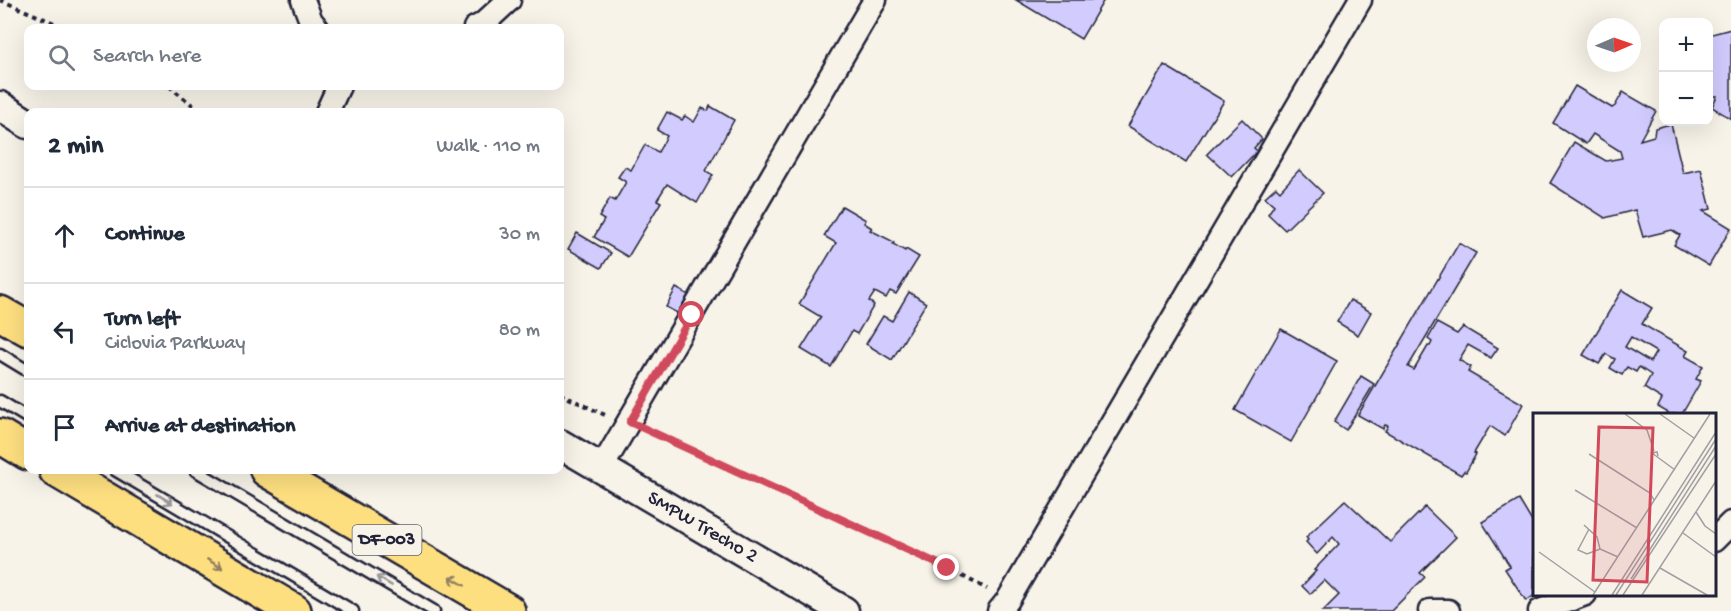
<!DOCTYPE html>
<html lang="en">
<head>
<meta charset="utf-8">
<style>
  body { margin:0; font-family:"Gochi Hand",sans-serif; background:#f2f2f3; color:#1f2937 }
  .controls { position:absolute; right:18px; top:18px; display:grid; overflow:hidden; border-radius:12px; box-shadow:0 6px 24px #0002 }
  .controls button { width:54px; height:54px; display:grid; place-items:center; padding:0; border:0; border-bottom:2px solid #e0e1e3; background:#fff; color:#1f2937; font:30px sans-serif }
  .compass { position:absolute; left:1587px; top:18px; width:54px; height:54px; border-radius:50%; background:#fff; box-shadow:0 6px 24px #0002; rotate:88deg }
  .stop { position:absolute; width:18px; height:18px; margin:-14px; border:4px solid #d1495b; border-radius:50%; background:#fff }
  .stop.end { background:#d1495b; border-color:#fff; box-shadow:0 2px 6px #0008 }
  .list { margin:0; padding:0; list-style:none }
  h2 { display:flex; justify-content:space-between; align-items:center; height:78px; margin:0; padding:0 24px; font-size:26px }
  h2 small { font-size:20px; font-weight:400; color:#747a83 }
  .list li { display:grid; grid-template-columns:39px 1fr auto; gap:18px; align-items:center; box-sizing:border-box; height:96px; padding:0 24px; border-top:2px solid #e0e1e3 }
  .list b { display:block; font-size:22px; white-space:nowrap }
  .list p { margin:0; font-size:20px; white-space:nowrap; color:#747a83 }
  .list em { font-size:20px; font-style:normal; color:#747a83 }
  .icon { flex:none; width:33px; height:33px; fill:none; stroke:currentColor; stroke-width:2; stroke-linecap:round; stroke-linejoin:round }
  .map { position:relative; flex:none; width:1731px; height:611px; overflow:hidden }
  .search { position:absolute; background:#fff; box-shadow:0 6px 24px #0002; left:24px; top:24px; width:540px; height:66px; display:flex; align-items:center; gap:15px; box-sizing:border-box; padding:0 21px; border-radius:12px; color:#747a83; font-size:22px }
  .panel { position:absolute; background:#fff; box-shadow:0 6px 24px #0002; left:24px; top:108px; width:540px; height:366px; border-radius:12px }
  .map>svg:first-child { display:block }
  .building { fill:#d2cbfe; stroke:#22223b; stroke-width:1.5; fill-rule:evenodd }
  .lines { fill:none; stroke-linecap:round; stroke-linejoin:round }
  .service-casing { stroke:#22223b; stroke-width:15 }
  .minor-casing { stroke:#22223b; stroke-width:27 }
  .tertiary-casing { stroke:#22223b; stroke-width:33 }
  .trunk-casing { stroke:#22223b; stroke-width:38 }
  .path { stroke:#22223b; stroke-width:4; stroke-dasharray:4.5 4.5; stroke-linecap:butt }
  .service { stroke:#f7f3e8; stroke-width:10 }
  .minor { stroke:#f7f3e8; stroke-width:22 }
  .tertiary { stroke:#f7f3e8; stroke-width:28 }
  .trunk { stroke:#fedf80; stroke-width:33 }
  .oneway { stroke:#97959a }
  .oneway2 { stroke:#90805e }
  .route { stroke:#d1495b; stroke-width:8 }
  .labels { text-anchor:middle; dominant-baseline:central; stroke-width:5; stroke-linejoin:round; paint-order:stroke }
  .shield { fill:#f7f3e8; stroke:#62616f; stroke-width:1.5 }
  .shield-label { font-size:18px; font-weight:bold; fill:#22223b }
  .street-label { font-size:20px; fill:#22223b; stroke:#f7f3e8 }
  .inset-road { fill:none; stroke:#a29fa3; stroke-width:1.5 }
  .view { fill:#d1495b; fill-opacity:0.15; stroke:#d1495b; stroke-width:3 }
  .inset-edge { fill:none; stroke:#22223b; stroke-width:3 }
</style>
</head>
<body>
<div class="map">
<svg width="1731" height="611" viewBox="0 0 1731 611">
  <rect width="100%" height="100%" fill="#f7f3e8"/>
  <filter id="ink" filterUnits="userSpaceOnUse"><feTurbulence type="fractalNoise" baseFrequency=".0167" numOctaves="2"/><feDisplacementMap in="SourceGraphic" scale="12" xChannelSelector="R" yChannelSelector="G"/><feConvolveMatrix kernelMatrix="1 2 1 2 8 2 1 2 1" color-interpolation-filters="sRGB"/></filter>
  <g filter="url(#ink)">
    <!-- building -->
    <g class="building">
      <polygon points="1016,0 1104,0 1081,39"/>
      <polygon points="1731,29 1731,119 1712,107 1717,96 1708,96 1708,35"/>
      <polygon points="1164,65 1224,101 1186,162 1128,126"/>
      <polygon points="1575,86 1612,108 1615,106 1623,92 1656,111 1640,140 1654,136 1655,128 1671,124 1683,173 1701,169 1711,209 1703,211 1731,228 1709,266 1674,245 1680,235 1672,230 1643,237 1635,210 1605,218 1550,183 1574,142 1606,161 1622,158 1620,151 1593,134 1586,144 1553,123"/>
      <polygon points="710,106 734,120 706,171 713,175 697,203 667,184 657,200 661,202 628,257 594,237 604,220 599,217 610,198 615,201 626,182 618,177 625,167 631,170 645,145 658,152 667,136 657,130 667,112 682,120 685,116 694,122 702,108 708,111"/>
      <polygon points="1242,119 1262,139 1254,148 1257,151 1232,177 1207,154"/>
      <polygon points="1299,170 1323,193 1285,230 1268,214 1274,205 1265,197 1276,187 1280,191"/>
      <polygon points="842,206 866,220 864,223 872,228 870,230 894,242 893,244 905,251 906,249 919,257 896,294 890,291 886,298 875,292 869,301 874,305 857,334 852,331 831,367 801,349 821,317 799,304 836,243 824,236"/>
      <polygon points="577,233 611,253 601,268 568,249"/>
      <polygon points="1459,243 1476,253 1408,367 1414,370 1428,346 1430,346 1432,342 1428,339 1437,323 1457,334 1463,327 1498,348 1491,358 1468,345 1459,360 1471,367 1468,372 1523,404 1505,436 1490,426 1474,453 1476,454 1466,472 1464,471 1461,475 1385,431 1388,426 1385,425 1383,429 1358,415"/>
      <polygon points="676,288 698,300 688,319 666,307"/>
      <path d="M1622,290L1652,308L1642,324L1688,351L1685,356L1703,366L1696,379L1701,381L1682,414H1670L1658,407L1662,399L1644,388L1651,375L1639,367L1636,372L1627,367L1622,375L1610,368L1615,359L1606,354L1599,364L1583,355ZM1631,337L1656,352L1650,362L1625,347Z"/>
      <polygon points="909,292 926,303 892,360 866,344 883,316 892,321"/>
      <polygon points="1350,300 1371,312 1358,335 1337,322"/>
      <polygon points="1281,329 1337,361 1291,442 1235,410"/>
      <polygon points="1361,376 1374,384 1346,430 1334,422"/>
      <polygon points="1345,500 1390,542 1425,507 1456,537 1420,573 1425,577 1391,611 1323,611 1339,595 1324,580 1310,594 1302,586 1316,571 1314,570 1316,568 1339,544 1333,537 1317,554 1306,542 1308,540 1306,537"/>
      <polygon points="1519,500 1534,525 1534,594 1536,594 1526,601 1505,569 1510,566 1482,522"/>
    </g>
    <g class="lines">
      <!-- service casing -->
      <g class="service-casing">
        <g id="service">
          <polyline points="0,354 28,371"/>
          <polyline points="0,401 28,418"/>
          <polyline points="115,470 353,611"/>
          <polyline points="195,470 434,611"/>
        </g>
      </g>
      <!-- minor casing -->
      <g class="minor-casing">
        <g id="minor">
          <polyline points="303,0 311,21 317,28"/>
          <polyline points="475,28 483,24 509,0"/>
          <polyline points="327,112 339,86"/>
          <polyline points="601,469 875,0"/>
          <polyline points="1714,540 1731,523"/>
          <polyline points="999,611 1008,600 1360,0"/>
          <polyline points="1430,611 1448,611"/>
          <polyline points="1540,611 1585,594"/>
        </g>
      </g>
      <!-- tertiary casing -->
      <g class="tertiary-casing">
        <g id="tertiary">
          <polyline points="0,106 28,124"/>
          <polyline points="560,444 844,611"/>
        </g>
      </g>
      <!-- trunk casing -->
      <g class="trunk-casing">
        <g id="trunk">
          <polyline points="0,313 28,329"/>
          <polyline points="0,436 28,453"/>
          <polyline points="56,470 294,611"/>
          <polyline points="267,470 508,611"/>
        </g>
      </g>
      <!-- path -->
      <g class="path">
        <polyline points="0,0 66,28"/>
        <polyline points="169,86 201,112"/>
        <polyline points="560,394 605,415"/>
        <polyline points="652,432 947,568 987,589"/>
      </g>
      <!-- service -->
      <use href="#service" class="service"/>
      <!-- minor -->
      <use href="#minor" class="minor"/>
      <!-- tertiary -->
      <use href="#tertiary" class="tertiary"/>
      <!-- trunk -->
      <use href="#trunk" class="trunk"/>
    </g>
    <!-- one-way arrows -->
    <defs><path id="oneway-shaft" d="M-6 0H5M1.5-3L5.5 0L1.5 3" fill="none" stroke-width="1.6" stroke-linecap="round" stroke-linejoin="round" transform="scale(1.5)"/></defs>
    <g class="oneway">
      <use href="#oneway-shaft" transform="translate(165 499) rotate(31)"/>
      <use href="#oneway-shaft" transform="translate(384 581) rotate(-149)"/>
    </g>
    <g class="oneway2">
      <use href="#oneway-shaft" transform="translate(215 564) rotate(31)"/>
      <use href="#oneway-shaft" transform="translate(457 581) rotate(-150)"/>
    </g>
  </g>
  <g class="lines" filter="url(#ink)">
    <!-- route -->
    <polyline class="route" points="692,315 630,422 947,568"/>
  </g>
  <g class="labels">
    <!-- shield labels -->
    <rect class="shield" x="352.5" y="525" width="69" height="30" rx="4.5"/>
    <g class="shield-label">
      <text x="387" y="540">DF-003</text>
    </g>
    <!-- street labels -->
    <g class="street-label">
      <text transform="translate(702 528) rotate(30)">SMPW Trecho 2</text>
    </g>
  </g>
  <!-- overview -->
  <g transform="translate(1533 413)">
    <rect width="183" height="183" fill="#f7f3e8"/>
    <path class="inset-road" d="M92,1L114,17L121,38M127,1L161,25M56,41L117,80L121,87M125,43L124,39L119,40L142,57M42,77L104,115M163,99L172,113L183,121M51,112L64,124L67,136L85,144M56,116L45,137L54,141L67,136M150,120L183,144M6,139L62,179M127,155L174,182M98,166L183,33M60,182L177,1M79,182L183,19M83,182L183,26M90,182L183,41M109,182L183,68"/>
    <path class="view" d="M66,14L120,15L114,169L60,167Z"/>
    <rect width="183" height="183" class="inset-edge"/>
  </g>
</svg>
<div class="controls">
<button>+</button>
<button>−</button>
</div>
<svg class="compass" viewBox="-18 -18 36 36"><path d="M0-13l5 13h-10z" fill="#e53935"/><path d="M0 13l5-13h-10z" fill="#747a83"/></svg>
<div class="stop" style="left:692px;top:315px"></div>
<div class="stop end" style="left:947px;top:568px"></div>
<div class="search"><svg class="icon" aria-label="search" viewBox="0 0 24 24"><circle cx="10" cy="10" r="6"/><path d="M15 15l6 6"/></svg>Search here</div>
<section class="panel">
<h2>2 min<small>Walk · 110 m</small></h2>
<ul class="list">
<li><svg class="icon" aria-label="ahead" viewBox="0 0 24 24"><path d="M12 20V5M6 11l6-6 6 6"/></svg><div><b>Continue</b></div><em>30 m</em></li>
<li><svg class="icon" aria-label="left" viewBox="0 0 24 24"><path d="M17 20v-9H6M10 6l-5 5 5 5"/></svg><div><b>Turn left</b><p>Ciclovia Parkway</p></div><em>80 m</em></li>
<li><svg class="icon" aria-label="arrive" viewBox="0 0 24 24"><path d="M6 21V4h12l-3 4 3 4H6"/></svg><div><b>Arrive at destination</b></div></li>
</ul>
</section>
</div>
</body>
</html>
